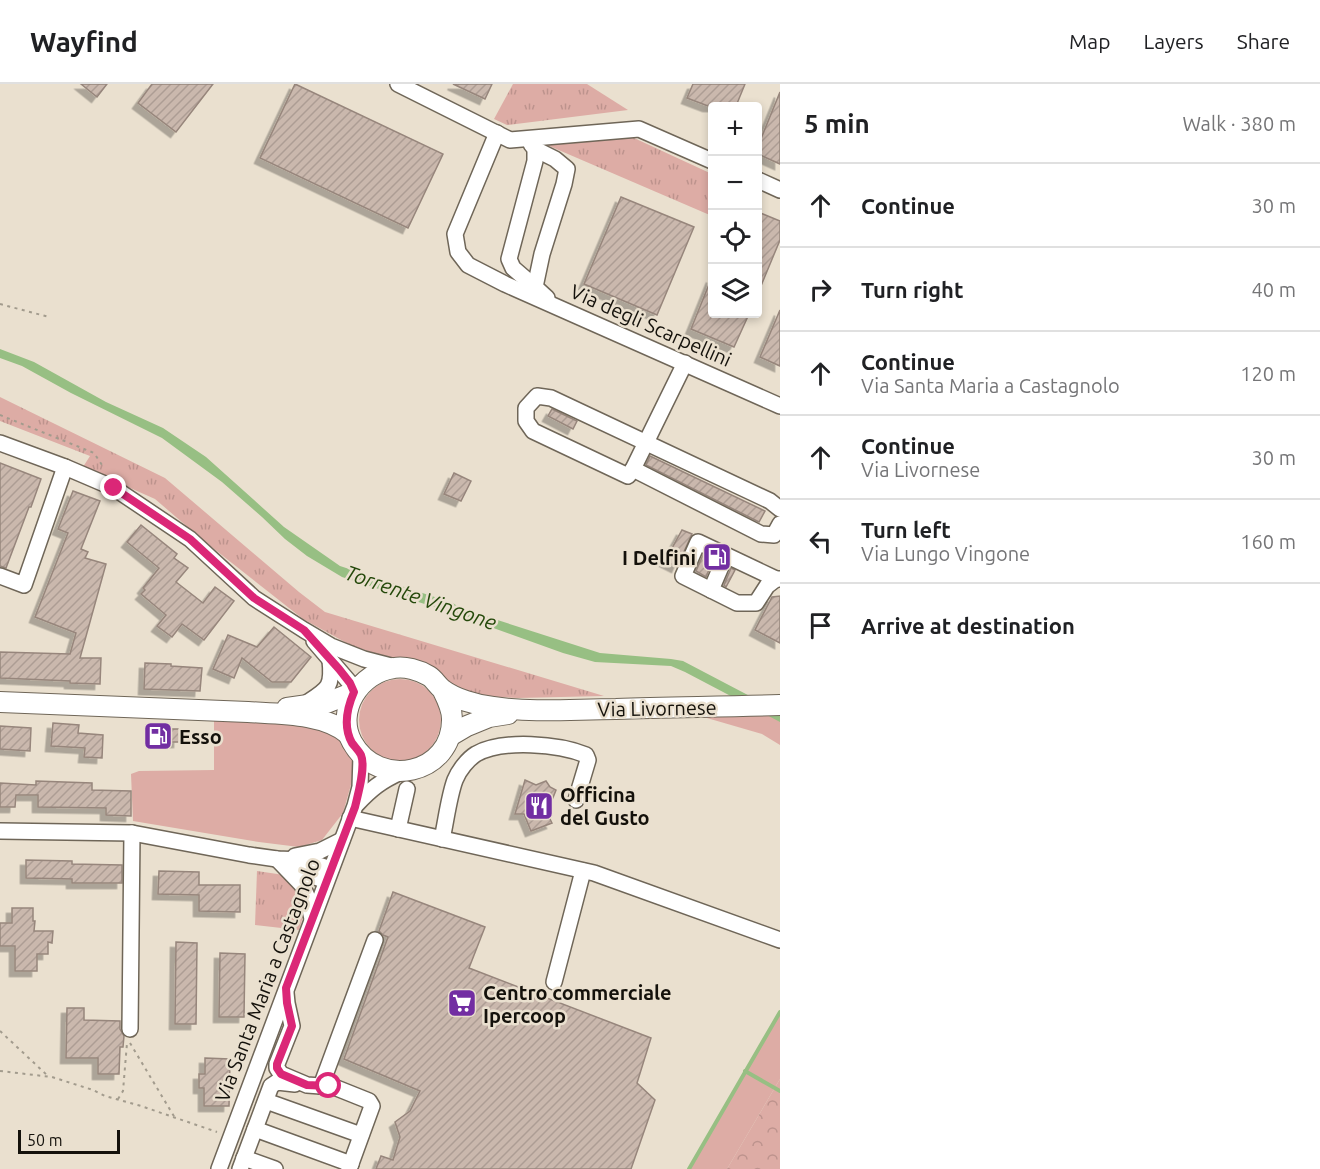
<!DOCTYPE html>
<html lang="en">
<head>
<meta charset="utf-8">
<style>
  body { margin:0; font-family:Ubuntu,sans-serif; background:#f6f6f6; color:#202124 }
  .controls { position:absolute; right:18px; top:18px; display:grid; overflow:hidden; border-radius:6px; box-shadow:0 3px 9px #0003 }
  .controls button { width:54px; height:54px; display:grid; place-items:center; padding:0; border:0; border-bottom:2px solid #e0e0e0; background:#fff; color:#202124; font:30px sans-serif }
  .scale { position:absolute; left:18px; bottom:15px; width:102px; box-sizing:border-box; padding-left:6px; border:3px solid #14110b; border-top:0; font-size:16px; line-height:21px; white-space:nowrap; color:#14110b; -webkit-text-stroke:4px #eae0cf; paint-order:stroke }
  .stop { position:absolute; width:18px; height:18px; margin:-14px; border:4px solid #db2777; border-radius:50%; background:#fff }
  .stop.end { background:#db2777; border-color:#fff; box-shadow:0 2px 6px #0008 }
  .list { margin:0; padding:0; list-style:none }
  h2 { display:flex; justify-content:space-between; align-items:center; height:78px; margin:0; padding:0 24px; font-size:26px }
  h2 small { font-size:20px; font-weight:400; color:#757577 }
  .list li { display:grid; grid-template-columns:39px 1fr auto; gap:18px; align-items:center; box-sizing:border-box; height:84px; padding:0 24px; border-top:2px solid #e0e0e0 }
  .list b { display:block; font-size:22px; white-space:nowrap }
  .list p { margin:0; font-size:20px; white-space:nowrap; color:#757577 }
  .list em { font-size:20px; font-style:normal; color:#757577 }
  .icon { flex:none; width:33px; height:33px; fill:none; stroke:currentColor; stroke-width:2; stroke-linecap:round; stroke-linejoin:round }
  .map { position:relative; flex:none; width:780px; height:1085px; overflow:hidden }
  header { display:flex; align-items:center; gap:36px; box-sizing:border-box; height:84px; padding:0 30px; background:#fff; border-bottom:2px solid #e0e0e0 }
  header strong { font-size:28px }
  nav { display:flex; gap:33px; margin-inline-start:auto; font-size:21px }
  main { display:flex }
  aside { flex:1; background:#fff }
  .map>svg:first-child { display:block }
  .grass { fill:#ddaca5 }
  .forest { fill:url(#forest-crowns) }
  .park { fill:url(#park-tufts) }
  .water { fill:#97bf83 }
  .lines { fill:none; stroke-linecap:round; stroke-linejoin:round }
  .stream { stroke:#97bf83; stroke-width:4 }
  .building { fill:url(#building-hatch); stroke:#97867c; stroke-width:1.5; filter:url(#shadow) }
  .minor-casing { stroke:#6f6658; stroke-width:18 }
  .major-casing { stroke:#6f6658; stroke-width:22 }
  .path { stroke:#a29b8d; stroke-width:2; stroke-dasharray:3 4.5; stroke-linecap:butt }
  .minor { stroke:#fff; stroke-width:15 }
  .major { stroke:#fff; stroke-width:20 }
  .route { stroke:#db2777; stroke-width:8 }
  .labels { text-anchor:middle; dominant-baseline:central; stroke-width:5; stroke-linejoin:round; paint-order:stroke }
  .street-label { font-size:20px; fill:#14110b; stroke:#eae0cf }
  .poi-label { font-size:20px; font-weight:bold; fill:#14110b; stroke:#eae0cf; text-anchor:start }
  .water-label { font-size:21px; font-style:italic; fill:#25490b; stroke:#eae0cf }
</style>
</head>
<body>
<header>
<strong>Wayfind</strong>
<nav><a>Map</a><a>Layers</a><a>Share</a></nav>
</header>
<main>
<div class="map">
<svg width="780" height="1085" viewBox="0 0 780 1085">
  <defs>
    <pattern id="forest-crowns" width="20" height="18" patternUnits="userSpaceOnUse" patternTransform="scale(1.5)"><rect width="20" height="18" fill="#ddaca5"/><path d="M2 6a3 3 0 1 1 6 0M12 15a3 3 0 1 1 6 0" fill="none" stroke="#bd938d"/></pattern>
    <pattern id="park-tufts" width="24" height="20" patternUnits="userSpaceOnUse" patternTransform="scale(1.5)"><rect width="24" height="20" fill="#ddaca5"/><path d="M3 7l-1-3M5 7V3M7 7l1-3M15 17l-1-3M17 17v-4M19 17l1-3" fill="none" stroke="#bd938d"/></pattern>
    <pattern id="building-hatch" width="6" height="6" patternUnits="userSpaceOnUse" patternTransform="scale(1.5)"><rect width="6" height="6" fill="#cab8ad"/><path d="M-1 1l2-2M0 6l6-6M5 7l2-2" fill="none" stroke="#ad9d94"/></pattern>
    <filter id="shadow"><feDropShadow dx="-5.5" dy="5.5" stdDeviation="0" flood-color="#0004"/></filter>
  </defs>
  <rect width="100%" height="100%" fill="#eae0cf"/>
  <!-- grass -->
  <g class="grass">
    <circle cx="400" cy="636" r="41"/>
    <polygon points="780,621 780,661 762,650 669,623"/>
    <polygon points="214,635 305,640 340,652 354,678 354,690 343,729 322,756 299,763 259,758 133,737 131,690 139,687 214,686"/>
    <polygon points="780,928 780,995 727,1085 689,1085"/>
  </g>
  <!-- forest -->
  <polygon class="forest" points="780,995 780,1085 727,1085"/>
  <!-- park -->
  <g class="park">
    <polygon points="513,0 587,0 628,26 507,41 494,35"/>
    <polygon points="621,48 712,90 712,132 533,55"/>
    <polygon points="0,313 165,394 299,508 325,528 604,612 518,614 479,612 455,603 394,575 352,562 303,535 204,457 155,415 83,383 90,372 0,337"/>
    <polygon points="257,787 284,791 294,799 302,814 304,829 299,846 255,841"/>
  </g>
  <!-- water -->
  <polygon class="water" points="0,265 34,278 106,318 163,344 206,373 284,443 340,482 453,519 460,524 600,569 671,575 683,577 780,628 780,638 685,588 671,582 595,578 563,569 449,528 342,493 307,472 285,455 262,433 222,398 162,354 71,309 22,282 0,274"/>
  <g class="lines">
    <!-- stream -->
    <g class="stream">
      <polyline points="745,987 780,1007"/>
      <polyline points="689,1085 780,928"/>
    </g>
  </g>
  <!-- building -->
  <g class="building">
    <polygon points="81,0 107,0 97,13"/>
    <polygon points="152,0 213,0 176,48 138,19"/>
    <polygon points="295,0 443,70 408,144 260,74"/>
    <polygon points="453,0 492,0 485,15"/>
    <polygon points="693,0 745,0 736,22 708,22 687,14"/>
    <polygon points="780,8 780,80 758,70 758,62"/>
    <polygon points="621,113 694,143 657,231 584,200"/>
    <polygon points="758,128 780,137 780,156 758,209"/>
    <polygon points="712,193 712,230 749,230 734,263 691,245"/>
    <polygon points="780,226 780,282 760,273"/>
    <polygon points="552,325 577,337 573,345 548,332"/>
    <polygon points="650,372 765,427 759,438 646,381"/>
    <polygon points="0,379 41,395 31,423 29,423 6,484 0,482"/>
    <polygon points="454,389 471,397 461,417 444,410"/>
    <polygon points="73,407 100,417 81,465 88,468 85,474 106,480 80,574 101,574 100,600 70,599 70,597 0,594 0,568 70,570 76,549 35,533 68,449 58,445"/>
    <polygon points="141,441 177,470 174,474 188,484 176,498 203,519 215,503 234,517 204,556 182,540 172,553 157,542 166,531 141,510 145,506 143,504 159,484 127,458"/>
    <polygon points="682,446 692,450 677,483 665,477"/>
    <polygon points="703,471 713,476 706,493 696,487"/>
    <polygon points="731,484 735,486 726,503 724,501"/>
    <polygon points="780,512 780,559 755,546 772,513"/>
    <polygon points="274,543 311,573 291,598 272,598 242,574 234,594 213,585 228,551 257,563"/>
    <polygon points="145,579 171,580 171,582 202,584 200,607 144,605"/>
    <polygon points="53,639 79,641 78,649 103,651 102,674 84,673 85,664 51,662"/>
    <polygon points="0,642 31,644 30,667 0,665"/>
    <rect x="166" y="645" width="13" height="13"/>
    <polygon points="525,696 536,701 546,697 550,703 556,706 548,726 551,727 548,731 552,739 531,747 524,730 515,730"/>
    <polygon points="36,697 92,699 92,706 131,707 131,732 106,731 106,724 38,723 38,711 16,711 15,723 0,723 0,699 36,701"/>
    <polygon points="26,776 72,777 72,780 122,781 122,799 72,799 72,795 26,794"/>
    <polygon points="159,787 199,788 199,801 240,801 240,828 199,827 199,811 158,810"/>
    <polygon points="393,808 485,843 469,884 651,954 637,999 655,1016 631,1085 376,1085 381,1072 393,1076 400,1053 395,1038 410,1027 420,1007 344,975 388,853 383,851 379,847"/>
    <polygon points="12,824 33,824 33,837 35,837 34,847 53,847 52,859 48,858 48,870 37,870 37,887 15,887 15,862 0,862 0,839 12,839"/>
    <polygon points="176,858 197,859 196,940 175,940"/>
    <polygon points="220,869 245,870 244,933 219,933"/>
    <polygon points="67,924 84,924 84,936 120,937 120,945 124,952 123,963 120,963 119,990 98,990 98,974 66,974"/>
    <polygon points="205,974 230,975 229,1022 204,1022 204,1004 199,1004 199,990 205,990"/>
  </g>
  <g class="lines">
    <!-- minor casing -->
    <g class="minor-casing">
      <g id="minor">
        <polyline points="398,0 510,56 639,45 712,77"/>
        <polyline points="497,49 455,150 458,168 468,181 505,200 780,322"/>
        <polyline points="531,60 535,65 535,77 509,175 513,184 535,203"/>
        <polyline points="535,65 555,75 567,85 564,100 542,170 535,203 547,214"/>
        <polyline points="758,96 780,106"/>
        <polyline points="0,359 65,383 114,404 190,455 254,514 304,546 331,562 364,575 395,583"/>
        <polyline points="633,385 685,279"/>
        <polyline points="780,425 770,417 551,314 537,312 526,324 526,337 533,347 628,392 633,385 761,450 774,451 780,440"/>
        <polyline points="726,471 711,506 683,492 698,458 776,495 780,495"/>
        <polyline points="0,492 24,501 65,383"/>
        <polyline points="711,506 737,519 756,519 767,502 776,495"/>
        <polyline points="314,557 350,599 354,608"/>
        <path d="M305,620C328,605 333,604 330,576"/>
        <path d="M357,720C371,705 381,697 401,688"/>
        <polyline points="350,734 594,789 780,856"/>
        <polyline points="398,745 407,705"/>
        <polyline points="0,747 132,749 249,771 277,775 302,776 331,785"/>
        <path d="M442,755C446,737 449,712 455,696C459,686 468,675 476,670C503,655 559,660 586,671L588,676L576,716"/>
        <polyline points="295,772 320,767 342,756"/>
        <polyline points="277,775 302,801 307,812 312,835"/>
        <polyline points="288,781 299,787 326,797"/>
        <polyline points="554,898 583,787"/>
        <polyline points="286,909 287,919 292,942 277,980 277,984 281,990 307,1001 334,1003 369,1017 372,1022 349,1085"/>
        <polyline points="130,945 132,749"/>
        <polyline points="321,1002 375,856"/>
        <polyline points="266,1017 361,1051"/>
        <polyline points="255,1045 351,1080"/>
        <polyline points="244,1074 275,1085"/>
        <polyline points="219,1085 355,722 360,703 361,672"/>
        <polyline points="240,1085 271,1002 277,998 295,1000"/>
      </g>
    </g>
    <!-- major casing -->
    <g class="major-casing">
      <g id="major">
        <path d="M442,605C447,615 452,624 452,635C453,690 379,707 352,658C335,627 360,588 394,584C405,582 419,586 429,592C434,595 437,601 442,605C455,615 476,621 493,623C534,629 575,625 616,625C671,623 725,623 780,621"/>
        <path d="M0,618L248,628C279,630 324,629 348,650"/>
        <polyline points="287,624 329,618 354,608"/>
        <polyline points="450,652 467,642 489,633 508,630"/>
      </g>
    </g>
    <!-- path -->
    <g class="path">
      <polyline points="0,220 49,233"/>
      <polyline points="0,331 94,369 104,384"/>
      <polyline points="0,947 49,993"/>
      <polyline points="130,959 175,1034"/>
      <polyline points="0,987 52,993 93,1006 105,1012 141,1022 217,1048"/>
      <polyline points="118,1015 123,1007 127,959"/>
    </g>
    <!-- minor -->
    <use href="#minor" class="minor"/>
    <!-- major -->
    <use href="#major" class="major"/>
  </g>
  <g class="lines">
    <!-- route -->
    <path class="route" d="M114,404L190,455L254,514L304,546L339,585L350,599L354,608C347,624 343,643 352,659C355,663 359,667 361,671C366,683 358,710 355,723L286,904L287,919L292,942L277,980V984L281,990L307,1001L329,1002"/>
  </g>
  <!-- icons -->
  <defs>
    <g id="fuel-square" transform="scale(1.5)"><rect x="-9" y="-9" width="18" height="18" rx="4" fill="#722ea2" stroke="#eae0cf"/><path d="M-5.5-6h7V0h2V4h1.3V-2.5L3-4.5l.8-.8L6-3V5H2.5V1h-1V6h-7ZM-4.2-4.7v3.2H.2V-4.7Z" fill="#fff"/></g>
    <g id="restaurant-square" transform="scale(1.5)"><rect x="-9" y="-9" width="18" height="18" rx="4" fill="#722ea2" stroke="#eae0cf"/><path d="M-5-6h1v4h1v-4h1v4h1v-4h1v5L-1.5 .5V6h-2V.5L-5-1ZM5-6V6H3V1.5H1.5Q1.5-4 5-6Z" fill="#fff"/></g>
    <g id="supermarket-square" transform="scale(1.5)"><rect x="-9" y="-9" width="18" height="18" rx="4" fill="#722ea2" stroke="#eae0cf"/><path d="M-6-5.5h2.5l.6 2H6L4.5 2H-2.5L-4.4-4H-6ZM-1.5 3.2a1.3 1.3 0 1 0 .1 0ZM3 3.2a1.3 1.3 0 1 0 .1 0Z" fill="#fff"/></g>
  </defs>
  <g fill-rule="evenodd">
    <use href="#fuel-square" x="717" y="473"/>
    <use href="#fuel-square" x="158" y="652"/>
    <use href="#restaurant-square" x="539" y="722"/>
    <use href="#supermarket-square" x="462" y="919"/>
  </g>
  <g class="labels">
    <!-- street labels -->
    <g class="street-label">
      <text transform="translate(651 241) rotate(24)">Via degli Scarpellini</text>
      <text transform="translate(657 624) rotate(-1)">Via Livornese</text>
      <text transform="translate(267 896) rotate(-69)">Via Santa Maria a Castagnolo</text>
    </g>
    <!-- poi labels -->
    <g class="poi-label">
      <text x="696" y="473" text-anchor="end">I Delfini</text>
      <text x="179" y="652">Esso</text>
      <text x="560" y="710">Officina<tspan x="560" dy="23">del Gusto</tspan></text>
      <text x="483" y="908">Centro commerciale<tspan x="483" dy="23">Ipercoop</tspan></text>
    </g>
    <!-- water labels -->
    <g class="water-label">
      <text transform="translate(421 513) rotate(19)">Torrente Vingone</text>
    </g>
  </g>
</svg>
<div class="controls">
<button>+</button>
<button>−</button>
<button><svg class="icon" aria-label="locate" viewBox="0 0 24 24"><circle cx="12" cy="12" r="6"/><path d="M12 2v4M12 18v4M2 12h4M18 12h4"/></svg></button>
<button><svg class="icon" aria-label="layers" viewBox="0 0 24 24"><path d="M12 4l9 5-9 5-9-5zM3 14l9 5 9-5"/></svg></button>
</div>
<div class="scale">50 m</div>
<div class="stop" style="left:329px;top:1002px"></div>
<div class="stop end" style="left:114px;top:404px"></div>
</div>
<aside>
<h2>5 min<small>Walk · 380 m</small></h2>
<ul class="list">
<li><svg class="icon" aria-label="ahead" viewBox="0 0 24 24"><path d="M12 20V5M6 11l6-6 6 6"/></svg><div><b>Continue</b></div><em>30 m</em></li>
<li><svg class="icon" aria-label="right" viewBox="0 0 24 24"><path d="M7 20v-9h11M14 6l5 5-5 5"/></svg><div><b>Turn right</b></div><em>40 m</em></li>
<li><svg class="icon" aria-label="ahead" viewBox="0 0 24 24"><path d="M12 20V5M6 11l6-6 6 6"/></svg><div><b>Continue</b><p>Via Santa Maria a Castagnolo</p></div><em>120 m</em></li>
<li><svg class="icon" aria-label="ahead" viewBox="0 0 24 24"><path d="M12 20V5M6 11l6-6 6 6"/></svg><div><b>Continue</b><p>Via Livornese</p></div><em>30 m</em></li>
<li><svg class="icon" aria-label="left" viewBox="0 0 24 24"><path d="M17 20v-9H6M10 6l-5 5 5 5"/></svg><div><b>Turn left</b><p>Via Lungo Vingone</p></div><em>160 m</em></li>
<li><svg class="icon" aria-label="arrive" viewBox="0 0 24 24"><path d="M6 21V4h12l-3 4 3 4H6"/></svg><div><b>Arrive at destination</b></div></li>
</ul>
</aside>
</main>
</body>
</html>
